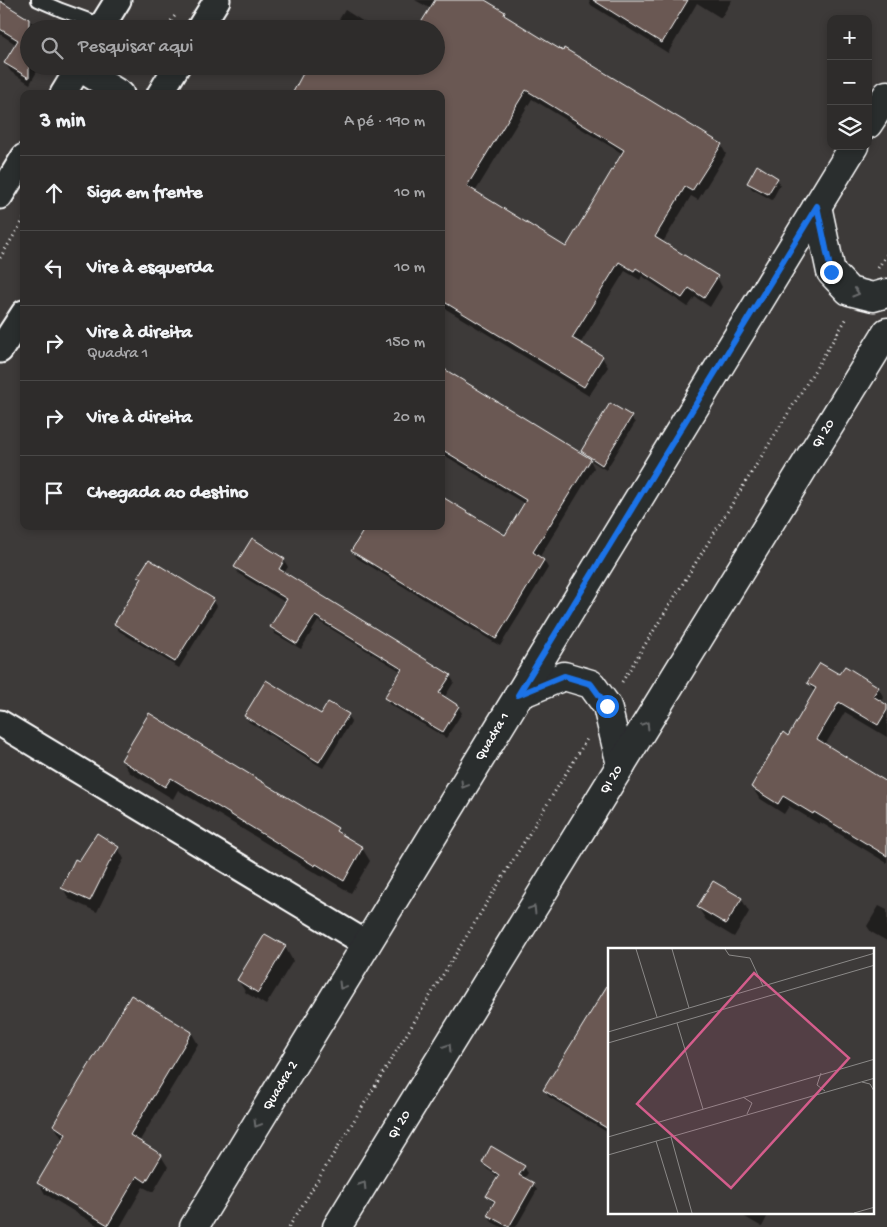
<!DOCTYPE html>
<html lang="pt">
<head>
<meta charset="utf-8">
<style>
  body { margin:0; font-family:"Gochi Hand",sans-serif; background:#363433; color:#f1f3f6 }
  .controls { position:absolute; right:15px; top:15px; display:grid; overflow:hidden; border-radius:10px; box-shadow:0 2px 8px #0003 }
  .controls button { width:45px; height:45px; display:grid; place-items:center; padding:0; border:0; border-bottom:1px solid #494847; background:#2e2c2b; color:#f1f3f6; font:25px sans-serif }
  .stop { position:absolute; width:15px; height:15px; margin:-11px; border:4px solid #1a73e8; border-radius:50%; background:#fff }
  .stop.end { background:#1a73e8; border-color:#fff; box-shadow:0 1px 5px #0008 }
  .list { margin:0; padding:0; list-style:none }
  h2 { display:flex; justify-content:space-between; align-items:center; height:65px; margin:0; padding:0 20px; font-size:21px }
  h2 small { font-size:16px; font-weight:400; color:#a7a7a9 }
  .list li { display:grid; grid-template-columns:32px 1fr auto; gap:15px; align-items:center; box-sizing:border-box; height:75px; padding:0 20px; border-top:1px solid #494847 }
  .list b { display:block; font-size:19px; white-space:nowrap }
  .list p { margin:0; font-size:16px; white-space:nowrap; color:#a7a7a9 }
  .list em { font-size:16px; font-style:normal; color:#a7a7a9 }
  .icon { flex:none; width:28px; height:28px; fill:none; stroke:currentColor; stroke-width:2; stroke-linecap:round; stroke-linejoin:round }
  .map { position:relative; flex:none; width:887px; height:1227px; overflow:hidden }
  .search { position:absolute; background:#2e2c2b; box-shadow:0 2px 8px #0003; left:20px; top:20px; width:425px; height:55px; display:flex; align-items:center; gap:12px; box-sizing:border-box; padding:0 18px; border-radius:28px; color:#a7a7a9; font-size:19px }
  .panel { position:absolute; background:#2e2c2b; box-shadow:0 2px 8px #0003; left:20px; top:90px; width:425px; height:440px; border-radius:10px }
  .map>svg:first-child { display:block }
  .shadow { fill:#0007; fill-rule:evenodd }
  .building { fill:#6a5953; stroke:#fff; fill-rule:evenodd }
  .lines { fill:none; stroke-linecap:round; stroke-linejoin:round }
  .service-casing { stroke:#fff; stroke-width:16 }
  .minor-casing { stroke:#fff; stroke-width:29 }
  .tertiary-casing { stroke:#fff; stroke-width:31 }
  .path { stroke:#fff; stroke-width:3; stroke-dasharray:1 4; stroke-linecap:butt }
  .service { stroke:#2a2d2e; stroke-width:12 }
  .minor { stroke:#2a2d2e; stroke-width:25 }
  .tertiary { stroke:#2a2d2e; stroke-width:28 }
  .oneway { stroke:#6a6c6d }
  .route { stroke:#1a73e8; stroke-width:6 }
  .labels { text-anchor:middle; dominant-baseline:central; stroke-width:4; stroke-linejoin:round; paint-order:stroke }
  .street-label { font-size:14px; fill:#fff; stroke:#2a2d2e }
  .inset-road { fill:none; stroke:#8b8988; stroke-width:1 }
  .view { fill:#d45d8c; fill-opacity:0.15; stroke:#d45d8c; stroke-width:2.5 }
  .inset-edge { fill:none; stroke:#fff; stroke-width:2.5 }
</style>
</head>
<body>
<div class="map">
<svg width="887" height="1227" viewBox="0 0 887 1227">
  <rect width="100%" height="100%" fill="#3d3a39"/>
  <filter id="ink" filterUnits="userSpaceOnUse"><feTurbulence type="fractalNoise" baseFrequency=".02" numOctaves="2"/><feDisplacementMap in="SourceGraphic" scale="10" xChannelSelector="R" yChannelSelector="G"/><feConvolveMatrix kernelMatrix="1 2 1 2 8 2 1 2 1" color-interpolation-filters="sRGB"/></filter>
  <g filter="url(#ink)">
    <!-- shadow -->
    <g class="shadow">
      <polygon points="0,0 6,0 3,5 43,29 29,29 29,66 40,66 30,84 11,72 5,63 17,45 0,34"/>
      <path d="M415,0H483L505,13L508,19L721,145L726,154L698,200L691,196L663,242L717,277L722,287L710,307L695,297L688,307L642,276L640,280L625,271L580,344L602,357L608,367L589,396L441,306V94L436,66V29L431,9ZM532,99L623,154L567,249L475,192Z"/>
      <polygon points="589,0 732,0 721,18 697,3 668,53 591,5"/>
      <polygon points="345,10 375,29 333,29"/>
      <polygon points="777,179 780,185 772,200 752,189 748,183"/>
      <polygon points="441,369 586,457 582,451 631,417 635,423 606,470 590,460 594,468 539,558 544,560 548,568 500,646 357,558 352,551 505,537 525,504 444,455 441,460"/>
      <polygon points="252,540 284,560 288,567 284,573 450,676 454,682 444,698 458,707 462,713 446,738 389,704 386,698 402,672 318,621 301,649 275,634 271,627 286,603 239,574 235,567"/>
      <polygon points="140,576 213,600 217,606 179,668 119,631 115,624 142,580"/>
      <polygon points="840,676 878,687 884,698 881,703 887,706 887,737 845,712 825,745 887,784 887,863 820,822 819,824 789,806 784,814 759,798 752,787 789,737 815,693 809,683"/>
      <polygon points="348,715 351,722 323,768 249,722 245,716"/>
      <polygon points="122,760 337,829 340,834 362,848 370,861 351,893 323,876 322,877 178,790 173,799 129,772"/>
      <polygon points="118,848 124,859 115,875 97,912 69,899 63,888 79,863"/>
      <polygon points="741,898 749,912 734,937 706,920 698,907"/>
      <polygon points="879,906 887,910 887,941 871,932 867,926"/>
      <polygon points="265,936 285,947 293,961 266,1005 246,993 238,980"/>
      <polygon points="610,999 610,1134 549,1097 544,1090"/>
      <polygon points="191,1032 198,1044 139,1142 161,1156 168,1167 153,1192 143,1187 120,1227 100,1227 45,1194 39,1183 64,1139 61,1137 54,1125"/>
      <polygon points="483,1163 524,1167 528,1173 524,1179 533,1184 537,1190 516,1227 501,1227 492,1222 488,1215 494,1204 488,1196 499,1177 487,1169"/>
      <polygon points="738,1213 769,1213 762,1227"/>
    </g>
    <!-- building -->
    <g class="building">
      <path d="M435,0H485L505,12L504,15L543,39L563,51L564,48L722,144L692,191L685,187L655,237L718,276L704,298L689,288L682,298L636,268L634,271L619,262L572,338L603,356L584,387L441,300V94H292L307,66H436V29H417ZM526,90L624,150L566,247L467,186Z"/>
      <polygon points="593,0 688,0 662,43"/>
      <polygon points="0,1 29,19 29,78 4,63 18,40 0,29"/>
      <polygon points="757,165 778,178 768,194 747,183"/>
      <polygon points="441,367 591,459 533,552 544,560 496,639 351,551 366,526 441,526 441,496 505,535 526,500 441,449"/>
      <polygon points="610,403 632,416 602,465 581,451"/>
      <polygon points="252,538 285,559 279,569 451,675 439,693 459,706 443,732 384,698 402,669 315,616 297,644 270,627 287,599 234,567"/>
      <polygon points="149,559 214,599 175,662 114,624 142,578 138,576"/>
      <polygon points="820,663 839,674 845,666 879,687 873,696 887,705 887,710 878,725 839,702 817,739 887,782 887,856 814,812 813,814 783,796 778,804 751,787 783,732 788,736 816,688 807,683"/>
      <polygon points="266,680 321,714 328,702 349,714 319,762 244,716"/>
      <polygon points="149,713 338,828 336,831 363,847 344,881 316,864 315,866 171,778 165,787 121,760"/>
      <polygon points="97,833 119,847 109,863 90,901 61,888 75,859 79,861"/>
      <polygon points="713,881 742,898 726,924 697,907"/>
      <polygon points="265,934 286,946 258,993 237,980"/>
      <polygon points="610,981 610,1130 543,1090"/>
      <polygon points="131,995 192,1032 130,1135 162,1155 146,1182 137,1176 108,1225 37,1183 66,1134 53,1125"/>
      <polygon points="491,1146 525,1166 519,1175 534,1183 509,1227 487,1215 495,1201 486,1196 499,1175 482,1163"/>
    </g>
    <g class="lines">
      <!-- service casing -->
      <g class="service-casing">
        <polyline id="service" points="38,0 61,10 102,25"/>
      </g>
      <!-- minor casing -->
      <g class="minor-casing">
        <g id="minor">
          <polyline points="100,29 118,0"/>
          <polyline points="199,29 217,0"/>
          <polyline points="79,68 121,94"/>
          <polyline points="63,94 80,66"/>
          <polyline points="160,94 177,66"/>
          <polyline points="0,196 24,157"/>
          <polyline points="0,350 24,313"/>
          <polyline points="0,723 367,944"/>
        </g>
      </g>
      <!-- tertiary casing -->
      <g class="tertiary-casing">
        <g id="tertiary">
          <polyline points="868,124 887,95"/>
          <polyline points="817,206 831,272 849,291 873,297 887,293"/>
          <polyline points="518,695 564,676 591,684 607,706 621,765"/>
          <polyline points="194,1227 854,146"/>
          <polyline points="337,1227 887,332"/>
        </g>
      </g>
      <!-- path -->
      <g class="path">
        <polyline points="165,29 177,13"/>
        <polyline points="0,258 24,219"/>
        <polyline points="878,268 887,254"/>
        <polyline points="622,682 847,318"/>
        <polyline points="289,1227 587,739"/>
      </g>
      <!-- service -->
      <use href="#service" class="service"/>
      <!-- minor -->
      <use href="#minor" class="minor"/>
      <!-- tertiary -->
      <use href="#tertiary" class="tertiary"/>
    </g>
    <!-- one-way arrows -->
    <defs><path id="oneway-chevron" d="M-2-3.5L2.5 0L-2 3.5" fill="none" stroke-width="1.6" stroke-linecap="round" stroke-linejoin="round" transform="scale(1.25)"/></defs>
    <g class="oneway">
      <use href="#oneway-chevron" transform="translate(856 293) rotate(17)"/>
      <use href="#oneway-chevron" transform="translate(646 725) rotate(-58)"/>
      <use href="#oneway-chevron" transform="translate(464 785) rotate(121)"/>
      <use href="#oneway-chevron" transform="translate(533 909) rotate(-58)"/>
      <use href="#oneway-chevron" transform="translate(342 986) rotate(121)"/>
      <use href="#oneway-chevron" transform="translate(448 1047) rotate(-58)"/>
      <use href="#oneway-chevron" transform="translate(257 1124) rotate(121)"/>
      <use href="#oneway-chevron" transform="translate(363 1185) rotate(-58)"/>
    </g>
  </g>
  <g class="lines" filter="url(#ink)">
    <!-- route -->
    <polyline class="route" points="607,706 591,684 564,676 518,695 817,206 831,272"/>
  </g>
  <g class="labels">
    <!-- street labels -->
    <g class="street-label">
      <text transform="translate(824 434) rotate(-58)">QI 20</text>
      <text transform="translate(493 737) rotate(-59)">Quadra 1</text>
      <text transform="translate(612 780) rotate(-58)">QI 20</text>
      <text transform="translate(281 1086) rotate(-59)">Quadra 2</text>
      <text transform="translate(400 1125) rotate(-58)">QI 20</text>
    </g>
  </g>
  <!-- overview -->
  <g transform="translate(608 948)">
    <rect width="266" height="266" fill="#3d3a39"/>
    <path class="inset-road" d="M28,1L49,69M64,1L81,60M117,1L121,7L142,10L155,38M69,75L95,161M0,84L267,5M0,95L267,17M213,125L209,137L217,143M254,134L262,136L266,143M135,149L144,155L139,166M0,189L267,111M63,189L84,265M48,193L70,265M0,207L267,130M246,265L267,259"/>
    <path class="view" d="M146,25L241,110L123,240L29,156Z"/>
    <rect width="266" height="266" class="inset-edge"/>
  </g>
</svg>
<div class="controls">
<button>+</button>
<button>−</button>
<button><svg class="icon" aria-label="layers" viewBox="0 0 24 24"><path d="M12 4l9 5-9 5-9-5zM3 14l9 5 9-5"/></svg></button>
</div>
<div class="stop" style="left:607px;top:706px"></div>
<div class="stop end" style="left:831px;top:272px"></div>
<div class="search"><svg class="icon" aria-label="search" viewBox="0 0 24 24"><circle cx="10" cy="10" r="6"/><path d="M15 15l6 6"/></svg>Pesquisar aqui</div>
<section class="panel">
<h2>3 min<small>A pé · 190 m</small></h2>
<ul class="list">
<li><svg class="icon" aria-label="ahead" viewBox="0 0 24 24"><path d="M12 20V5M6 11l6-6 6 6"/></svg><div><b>Siga em frente</b></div><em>10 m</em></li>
<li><svg class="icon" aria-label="left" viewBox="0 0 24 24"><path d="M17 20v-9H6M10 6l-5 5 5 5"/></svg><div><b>Vire à esquerda</b></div><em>10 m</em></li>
<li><svg class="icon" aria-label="right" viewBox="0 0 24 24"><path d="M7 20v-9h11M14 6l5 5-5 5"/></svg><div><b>Vire à direita</b><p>Quadra 1</p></div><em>150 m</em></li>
<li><svg class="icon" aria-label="right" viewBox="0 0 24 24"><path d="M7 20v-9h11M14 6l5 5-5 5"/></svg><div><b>Vire à direita</b></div><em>20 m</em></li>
<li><svg class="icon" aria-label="arrive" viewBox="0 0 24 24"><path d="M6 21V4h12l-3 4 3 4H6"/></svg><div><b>Chegada ao destino</b></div></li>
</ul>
</section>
</div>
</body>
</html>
